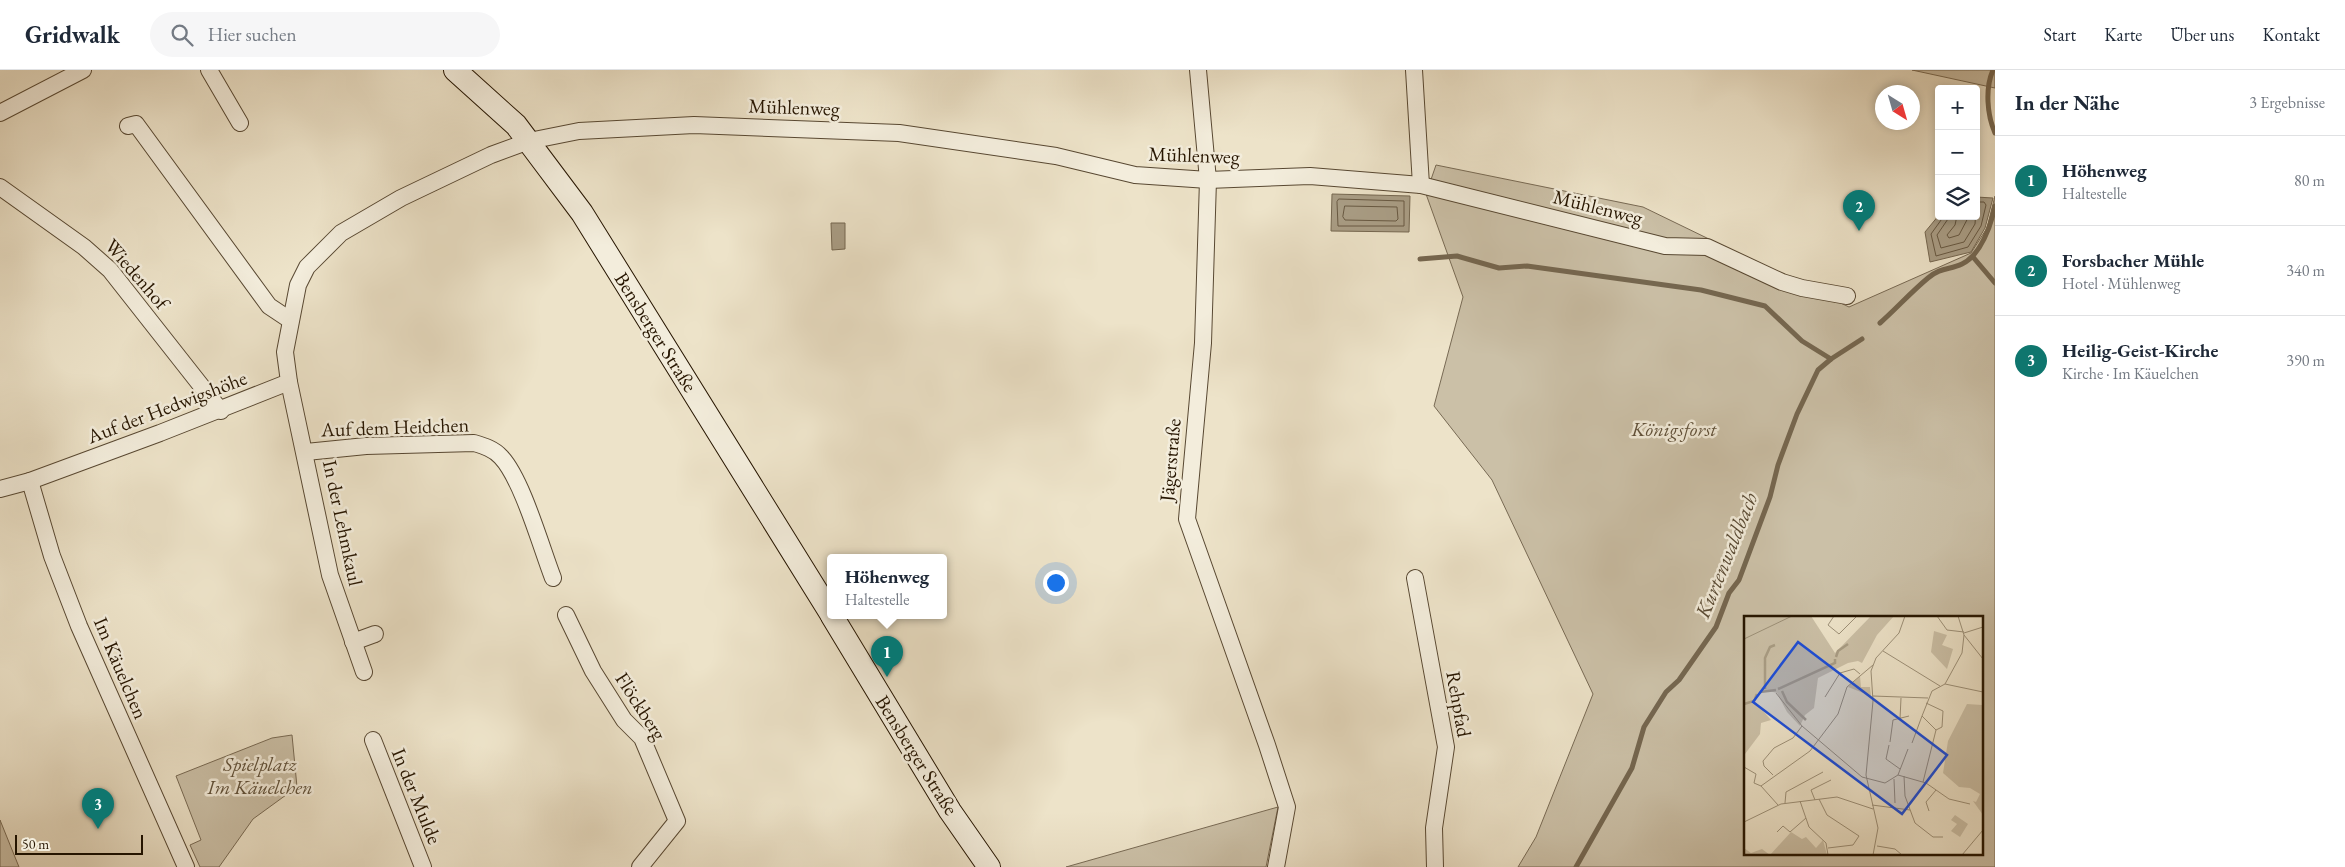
<!DOCTYPE html>
<html lang="de">
<head>
<meta charset="utf-8">
<style>
  body { margin:0; font-family:"EB Garamond",serif; background:#f6f6f7; color:#1f2937 }
  .controls { position:absolute; right:15px; top:15px; display:grid; overflow:hidden; border-radius:5px; box-shadow:0 2px 8px #0003 }
  .controls button { width:45px; height:45px; display:grid; place-items:center; padding:0; border:0; border-bottom:1px solid #e0e1e3; background:#fff; color:#1f2937; font:25px sans-serif }
  .compass { position:absolute; left:1875px; top:15px; width:45px; height:45px; border-radius:50%; background:#fff; box-shadow:0 2px 8px #0003; rotate:143deg }
  .scale { position:absolute; left:15px; bottom:12px; width:128px; box-sizing:border-box; padding-left:5px; border:2px solid #261500; border-top:0; font-size:14px; line-height:18px; white-space:nowrap; color:#261500; -webkit-text-stroke:4px #f3eddc; paint-order:stroke }
  .you { position:absolute; left:1055px; top:512px; width:18px; height:18px; margin:-12px; border:4px solid #fff; border-radius:50%; background:#1a73e8; box-shadow:0 0 0 8px #1a73e833 }
  .badge { display:grid; place-items:center; width:32px; height:32px; border-radius:50%; background:#0f766e; color:#fff; font-size:16px; font-weight:700 }
  .pin { position:absolute; translate:-50% -41px; filter:drop-shadow(0 1px 2px #0008) }
  .pin::after { content:''; position:absolute; top:26px; width:18px; height:15px; background:inherit; clip-path:polygon(0 0,100% 0,50% 100%) }
  .popup { position:absolute; left:827px; top:484px; width:120px; height:65px; box-sizing:border-box; display:grid; place-content:center; border-radius:5px; background:#fff; filter:drop-shadow(0 1px 4px #0005); font-size:16px; white-space:nowrap; color:#747a83 }
  .popup b { font-size:19px; color:#1f2937 }
  .popup::after { content:''; position:absolute; left:50%; top:100%; margin-left:-10px; border:10px solid transparent; border-top-color:#fff }
  .list { margin:0; padding:0; list-style:none }
  h2 { display:flex; justify-content:space-between; align-items:center; height:65px; margin:0; padding:0 20px; font-size:21px }
  h2 small { font-size:16px; font-weight:400; color:#747a83 }
  .list li { display:grid; grid-template-columns:32px 1fr auto; gap:15px; align-items:center; box-sizing:border-box; height:90px; padding:0 20px; border-top:1px solid #e0e1e3 }
  .list b { display:block; font-size:19px; white-space:nowrap }
  .list p { margin:0; font-size:16px; white-space:nowrap; color:#747a83 }
  .list em { font-size:16px; font-style:normal; color:#747a83 }
  .icon { flex:none; width:28px; height:28px; fill:none; stroke:currentColor; stroke-width:2; stroke-linecap:round; stroke-linejoin:round }
  .map { position:relative; flex:none; width:1995px; height:797px; overflow:hidden }
  header { display:flex; align-items:center; gap:30px; box-sizing:border-box; height:70px; padding:0 25px; background:#fff; border-bottom:1px solid #e0e1e3 }
  header strong { font-size:24px }
  nav { display:flex; gap:28px; margin-inline-start:auto; font-size:18px }
  .search { width:350px; height:45px; background:#f6f6f7; display:flex; align-items:center; gap:12px; box-sizing:border-box; padding:0 18px; border-radius:28px; color:#747a83; font-size:19px }
  main { display:flex }
  aside { flex:1; background:#fff }
  .map>svg:first-child { display:block }
  .green { fill:#cbc0a7; stroke:#786a54; fill-rule:evenodd }
  .water { fill:#a99d85; stroke:#756750 }
  .lines { fill:none; stroke-linecap:round; stroke-linejoin:round }
  .shore { stroke:#685942; stroke-width:1 }
  .stream { stroke:#756750; stroke-width:5 }
  .street-casing { stroke:#584832; stroke-width:18 }
  .secondary-casing { stroke:#261500; stroke-width:24 }
  .street { stroke:#f3eddc; stroke-width:16 }
  .secondary { stroke:#f3eddc; stroke-width:22 }
  .labels { text-anchor:middle; dominant-baseline:central; stroke-width:5; stroke-linejoin:round; paint-order:stroke }
  .street-label { font-size:20px; fill:#261500; stroke:#f3eddc }
  .park-label { font-size:20px; font-style:italic; fill:#60513a; stroke:#f3eddc }
  .water-label { font-size:21px; font-style:italic; fill:#5a4b35; stroke:#f3eddc }
  .inset-river { fill:none; stroke:#a99d85; stroke-width:2.5 }
  .inset-road { fill:none; stroke:#9d9179; stroke-width:1 }
  .view { fill:#1d4ed8; fill-opacity:0.15; stroke:#1d4ed8; stroke-width:2.5 }
  .inset-edge { fill:none; stroke:#261500; stroke-width:2.5 }
</style>
</head>
<body>
<header>
<strong>Gridwalk</strong>
<div class="search"><svg class="icon" aria-label="search" viewBox="0 0 24 24"><circle cx="10" cy="10" r="6"/><path d="M15 15l6 6"/></svg>Hier suchen</div>
<nav><a>Start</a><a>Karte</a><a>Über uns</a><a>Kontakt</a></nav>
</header>
<main>
<div class="map">
<svg width="1995" height="797" viewBox="0 0 1995 797">
  <rect width="100%" height="100%" fill="#ede3c9"/>
  <filter id="stains"><feTurbulence type="fractalNoise" baseFrequency=".004" numOctaves="4"/><feColorMatrix values="0 0 0 0 .2 0 0 0 0 .09 0 0 0 0 .02 0 0 0 .5 -.17"/></filter>
  <radialGradient id="worn" r=".72"><stop offset=".6" stop-color="#630" stop-opacity="0"/><stop offset="1" stop-color="#630" stop-opacity=".3"/></radialGradient>
  <!-- green -->
  <g class="green">
    <polygon points="1912,0 1995,0 1995,18"/>
    <path d="M1436,95L1643,137L1849,237L1971,183L1987,158L1995,126V797H1518L1536,767L1593,624L1492,410L1434,336L1463,227L1426,124ZM1745,547H1981V783H1745Z"/>
    <polygon points="292,665 297,717 253,749 219,797 200,797 190,775 201,770 176,706 272,668"/>
    <polygon points="1278,737 1266,797 1066,797"/>
    <polygon points="0,750 19,797 0,797"/>
  </g>
  <!-- water -->
  <g class="water">
    <polygon points="1332,124 1410,126 1409,162 1331,161"/>
    <polygon points="1976,127 1993,128 1985,158 1971,182 1930,192 1925,162 1939,145 1976,146"/>
    <polygon points="831,153 845,153 845,179 832,180"/>
  </g>
  <g class="lines">
    <!-- shore -->
    <g class="shore">
      <polygon points="1339,129 1404,131 1404,156 1338,156 1337,132"/>
      <polygon points="1345,136 1397,137 1398,149 1396,151 1345,150 1343,147"/>
      <polyline points="1944,146 1931,164 1936,186 1968,177 1981,156 1986,135 1984,132 1976,132"/>
      <polyline points="1950,146 1937,165 1941,178 1964,172 1975,154 1976,139"/>
      <polyline points="1957,146 1955,155 1947,165 1949,168 1959,165 1969,146"/>
    </g>
    <!-- stream -->
    <g class="stream">
      <path d="M1993,0C1985,18 1987,45 1995,63"/>
      <polyline points="1973,187 1995,213"/>
      <polyline points="1420,189 1457,186 1499,198 1527,196 1701,220 1765,236 1802,271 1831,289"/>
      <path d="M1880,253C1896,239 1911,222 1928,208C1941,197 1950,200 1962,194C1981,185 1991,155 1995,136"/>
      <polyline points="1576,797 1632,698 1644,657 1666,622 1679,610 1716,557 1729,523 1739,510 1770,427 1778,395 1797,344 1818,300 1831,289 1862,269"/>
    </g>
    <!-- street casing -->
    <g class="street-casing">
      <g id="street">
        <polyline points="209,0 240,53"/>
        <polyline points="1198,0 1208,110 1203,273 1187,449 1267,675 1287,737 1276,797"/>
        <polyline points="1414,0 1421,115"/>
        <polyline points="0,43 83,0"/>
        <polyline points="128,56 136,54 269,236 290,250"/>
        <polyline points="0,117 84,177 110,200 221,341"/>
        <polyline points="289,312 330,505 364,602"/>
        <path d="M306,382L366,376L474,373C484,376 494,379 501,387C522,409 541,477 553,508"/>
        <polyline points="30,411 52,486 79,556 186,797"/>
        <polyline points="0,419 30,411 160,363 289,312 285,282 298,215 307,197 341,163 401,128 491,85 529,71 579,61 694,55 899,63 1056,86 1135,105 1208,110 1310,106 1421,115 1665,176 1707,177 1782,212 1802,218 1847,226"/>
        <polyline points="1415,508 1446,677 1434,758 1435,797"/>
        <polyline points="566,545 593,601 624,650 642,668 677,751 640,797"/>
        <polyline points="353,572 375,564"/>
        <polyline points="373,670 423,797"/>
      </g>
    </g>
    <!-- secondary casing -->
    <g class="secondary-casing">
      <g id="secondary">
        <polyline points="455,0 516,55 582,143 831,544"/>
        <polyline points="832,546 950,741 989,797"/>
      </g>
    </g>
    <!-- street -->
    <use href="#street" class="street"/>
    <!-- secondary -->
    <use href="#secondary" class="secondary"/>
  </g>
  <g class="labels">
    <!-- street labels -->
    <g class="street-label">
      <text transform="translate(794 37) rotate(2)">Mühlenweg</text>
      <text transform="translate(1194 85) rotate(2)">Mühlenweg</text>
      <text transform="translate(1598 137) rotate(14)">Mühlenweg</text>
      <text transform="translate(137 204) rotate(49)">Wiedenhof</text>
      <text transform="translate(656 262) rotate(58)">Bensberger Straße</text>
      <text transform="translate(167 337) rotate(-21)">Auf der Hedwigshöhe</text>
      <text transform="translate(395 357) rotate(-2)">Auf dem Heidchen</text>
      <text transform="translate(1170 390) rotate(-85)">Jägerstraße</text>
      <text transform="translate(343 453) rotate(78)">In der Lehmkaul</text>
      <text transform="translate(121 598) rotate(67)">Im Käuelchen</text>
      <text transform="translate(1459 634) rotate(80)">Rehpfad</text>
      <text transform="translate(641 636) rotate(57)">Flöckberg</text>
      <text transform="translate(917 685) rotate(58)">Bensberger Straße</text>
      <text transform="translate(417 726) rotate(68)">In der Mulde</text>
    </g>
    <!-- park labels -->
    <g class="park-label">
      <text x="1674" y="359">Königsforst</text>
      <text x="260" y="694">Spielplatz<tspan x="260" dy="23">Im Käuelchen</tspan></text>
    </g>
    <!-- water labels -->
    <g class="water-label">
      <text transform="translate(1726 485) rotate(-68)">Kurtenwaldbach</text>
    </g>
  </g>
  <!-- overview -->
  <g transform="translate(1744 546)">
    <rect width="239" height="239" fill="#ede3c9"/>
    <path d="M0,0H67L91,37L127,0H150L133,19L118,47L114,45L104,47L74,62L70,92L61,99L56,110L43,96L33,77L21,74L9,83L27,104L17,107L16,118L1,138ZM190,15L203,19L198,29L209,33L203,53L187,36ZM116,60L117,71H126L127,80L104,71ZM223,88L238,89L239,199L229,185L232,186L236,178L226,172L215,171L199,157L204,125ZM211,199L224,208L216,221L207,215L213,208L207,204ZM47,216L58,223L62,221L72,232L79,224L83,239H0V232L7,237L18,233L26,239Z" fill="#cbc0a7"/>
    <path class="inset-river" d="M92,41L94,35L104,28M21,73V42L26,31L31,29M34,73L91,47V43M38,75L43,86L62,104M16,76L32,74M0,88L10,85L13,78"/>
    <path class="inset-road" d="M90,0L84,9L95,18L113,0M193,0L203,14L220,16M214,0L220,19L239,43M220,17L239,11M0,23L48,0M139,35L196,70M201,68L218,37L220,19M32,77L58,110L118,161L141,167L154,159L182,167L205,183L226,188M129,80L184,82M81,81L96,57L110,53L116,58M182,87L199,95L198,111L192,114M156,103L157,82M146,126L149,104L165,100M168,127L178,100M145,129L142,143L156,153M0,151L12,158L10,167L17,170L34,189M29,159L20,150L19,145L30,132L49,122L58,110M154,159L164,133M160,160L161,180L171,207L189,221H199M150,163L151,187M179,166L192,114L178,100L188,75L201,68L239,76M17,170L66,135L94,98L103,71L129,49M75,183L83,199L115,220L109,229L84,232M71,184L67,174L87,164M56,185L65,211L82,227L84,239M41,187L42,176L79,156M128,189L166,194M185,195L182,186L192,174M0,206L37,188L93,181L129,193M33,216L39,210L46,216L62,202M133,230L151,233L158,239M129,239L134,212L122,159L129,85L127,55L132,42L155,17L161,0M218,239L239,214"/>
    <path class="view" d="M54,26L203,139L158,198L9,86Z"/>
    <rect width="239" height="239" class="inset-edge"/>
  </g>
  <rect width="100%" height="100%" filter="url(#stains)"/>
  <rect width="100%" height="100%" fill="url(#worn)"/>
</svg>
<div class="controls">
<button>+</button>
<button>−</button>
<button><svg class="icon" aria-label="layers" viewBox="0 0 24 24"><path d="M12 4l9 5-9 5-9-5zM3 14l9 5 9-5"/></svg></button>
</div>
<svg class="compass" viewBox="-18 -18 36 36"><path d="M0-13l5 13h-10z" fill="#e53935"/><path d="M0 13l5-13h-10z" fill="#747a83"/></svg>
<div class="scale">50 m</div>
<div class="you"></div>
<div class="pin badge" style="left:887px;top:607px">1</div>
<div class="popup"><b>Höhenweg</b>Haltestelle</div>
<div class="pin badge" style="left:1859px;top:161px">2</div>
<div class="pin badge" style="left:98px;top:759px">3</div>
</div>
<aside>
<h2>In der Nähe<small>3 Ergebnisse</small></h2>
<ul class="list">
<li><span class="badge">1</span><div><b>Höhenweg</b><p>Haltestelle</p></div><em>80 m</em></li>
<li><span class="badge">2</span><div><b>Forsbacher Mühle</b><p>Hotel · Mühlenweg</p></div><em>340 m</em></li>
<li><span class="badge">3</span><div><b>Heilig-Geist-Kirche</b><p>Kirche · Im Käuelchen</p></div><em>390 m</em></li>
</ul>
</aside>
</main>
</body>
</html>
